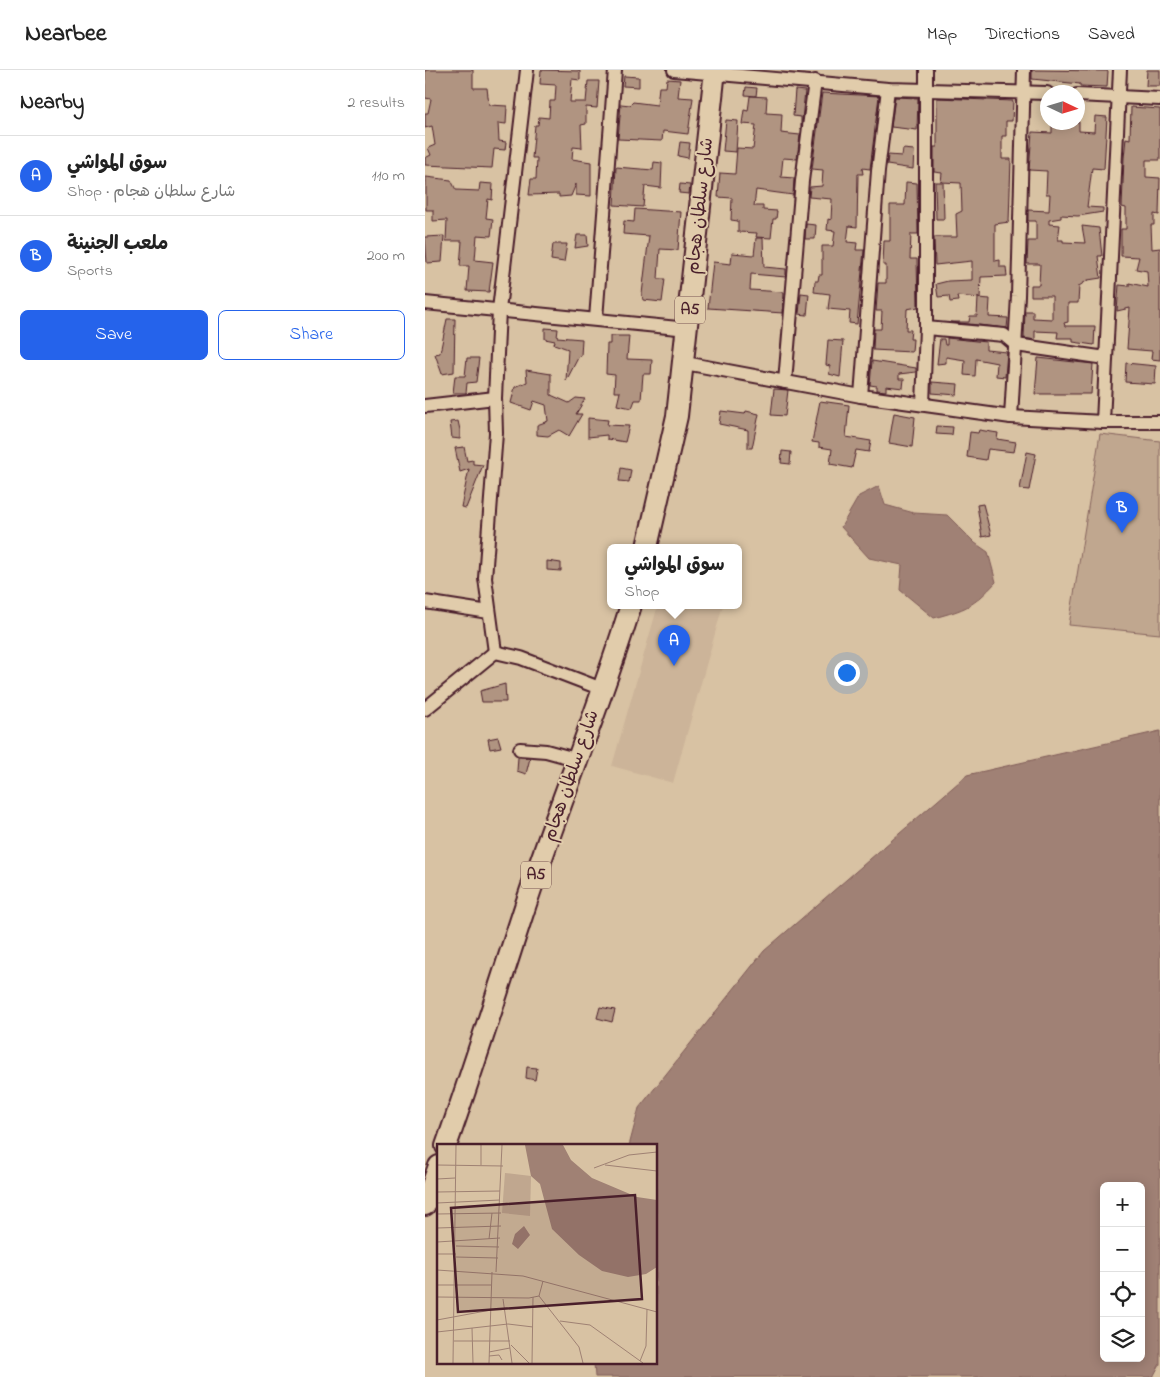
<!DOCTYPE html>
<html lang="en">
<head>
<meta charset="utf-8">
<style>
  body { margin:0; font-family:"Indie Flower","Playpen Sans Arabic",sans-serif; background:#f2f2f2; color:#222 }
  .controls { position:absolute; right:15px; bottom:15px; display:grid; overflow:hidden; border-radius:8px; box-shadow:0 2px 12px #0003 }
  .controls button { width:45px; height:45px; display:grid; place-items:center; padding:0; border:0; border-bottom:1px solid #e0e0e0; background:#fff; color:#222; font:25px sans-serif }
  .compass { position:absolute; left:615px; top:15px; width:45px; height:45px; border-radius:50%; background:#fff; box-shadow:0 2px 12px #0003; rotate:94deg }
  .you { position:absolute; left:421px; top:602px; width:18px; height:18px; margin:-12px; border:4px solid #fff; border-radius:50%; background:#1a73e8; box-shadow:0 0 0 8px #1a73e833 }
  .badge { display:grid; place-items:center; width:32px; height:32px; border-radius:50%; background:#2563eb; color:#fff; font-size:16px; font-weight:700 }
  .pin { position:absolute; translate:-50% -41px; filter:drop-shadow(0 1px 2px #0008) }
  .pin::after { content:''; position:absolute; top:26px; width:18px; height:15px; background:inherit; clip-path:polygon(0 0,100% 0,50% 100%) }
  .popup { position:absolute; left:182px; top:474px; width:135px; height:65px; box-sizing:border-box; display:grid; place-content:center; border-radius:8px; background:#fff; filter:drop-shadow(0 1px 4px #0005); font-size:16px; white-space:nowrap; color:#767676 }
  .popup b { font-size:19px; color:#222 }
  .popup::after { content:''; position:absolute; left:50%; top:100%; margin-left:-10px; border:10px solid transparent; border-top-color:#fff }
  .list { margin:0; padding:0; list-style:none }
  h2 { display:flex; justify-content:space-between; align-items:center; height:65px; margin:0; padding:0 20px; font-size:21px }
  h2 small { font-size:16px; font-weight:400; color:#767676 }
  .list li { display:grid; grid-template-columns:32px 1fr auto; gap:15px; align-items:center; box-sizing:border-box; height:80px; padding:0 20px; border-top:1px solid #e0e0e0 }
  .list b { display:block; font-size:19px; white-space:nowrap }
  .list p { margin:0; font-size:16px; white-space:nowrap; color:#767676 }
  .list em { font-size:16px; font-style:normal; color:#767676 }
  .actions { display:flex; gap:10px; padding:15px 20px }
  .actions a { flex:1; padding:11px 0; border:1px solid #2563eb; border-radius:8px; text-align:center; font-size:18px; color:#2563eb }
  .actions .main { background:#2563eb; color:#fff }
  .icon { flex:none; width:28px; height:28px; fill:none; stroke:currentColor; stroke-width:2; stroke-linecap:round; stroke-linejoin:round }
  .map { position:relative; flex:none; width:735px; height:1307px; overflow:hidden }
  header { display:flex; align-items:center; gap:30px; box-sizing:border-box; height:70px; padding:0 25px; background:#fff; border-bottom:1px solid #e0e0e0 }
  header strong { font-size:24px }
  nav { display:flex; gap:28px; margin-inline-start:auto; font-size:18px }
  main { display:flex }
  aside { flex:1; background:#fff }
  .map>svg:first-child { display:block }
  .built { fill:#ccb499 }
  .green { fill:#c0a78f; stroke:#85635d }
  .water { fill:#a08174; stroke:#7e5a57; fill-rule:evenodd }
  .building { fill:#b09481; stroke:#4a1f2b }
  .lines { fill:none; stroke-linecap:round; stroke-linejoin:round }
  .minor-casing { stroke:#4a1f2b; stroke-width:16 }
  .trunk-casing { stroke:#4a1f2b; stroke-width:24 }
  .minor { stroke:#e1ccab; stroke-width:12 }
  .trunk { stroke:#e1ccab; stroke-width:20 }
  .labels { text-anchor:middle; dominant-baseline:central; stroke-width:4; stroke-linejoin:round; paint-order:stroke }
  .shield { fill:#e1ccab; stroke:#775351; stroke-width:1 }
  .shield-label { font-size:16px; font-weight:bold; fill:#4a1f2b }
  .street-label { font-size:18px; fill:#4a1f2b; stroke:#e1ccab }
  .inset-road { fill:none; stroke:#9f8173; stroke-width:1 }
  .view { fill:#4a1f2b; fill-opacity:0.15; stroke:#4a1f2b; stroke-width:2.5 }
  .inset-edge { fill:none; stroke:#4a1f2b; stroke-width:2.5 }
</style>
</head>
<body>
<header>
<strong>Nearbee</strong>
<nav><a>Map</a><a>Directions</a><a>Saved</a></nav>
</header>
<main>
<aside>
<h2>Nearby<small>2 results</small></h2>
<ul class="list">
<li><span class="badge">A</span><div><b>سوق المواشي</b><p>Shop · شارع سلطان هجام</p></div><em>110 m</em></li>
<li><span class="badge">B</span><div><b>ملعب الجنينة</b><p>Sports</p></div><em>200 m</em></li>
</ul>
<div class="actions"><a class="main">Save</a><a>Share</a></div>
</aside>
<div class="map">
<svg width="735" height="1307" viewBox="0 0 735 1307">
  <rect width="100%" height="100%" fill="#d8c2a3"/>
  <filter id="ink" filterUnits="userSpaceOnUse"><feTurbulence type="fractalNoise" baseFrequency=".02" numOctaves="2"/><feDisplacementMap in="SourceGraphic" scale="10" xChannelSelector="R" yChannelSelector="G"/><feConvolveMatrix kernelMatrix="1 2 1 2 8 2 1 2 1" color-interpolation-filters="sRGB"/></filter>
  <g filter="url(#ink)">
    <!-- built -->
    <polygon class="built" points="233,535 298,535 248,713 187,696"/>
    <!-- green -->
    <polygon class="green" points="675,364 735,371 735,564 644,555"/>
    <!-- water -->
    <g class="water">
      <path d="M454,416L460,435L489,443L522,445L550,473L563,482L571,512C548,537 541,539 509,548L475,520L477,495L444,488L416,457L434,426Z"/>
      <path d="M735,661V1294L728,1307H170L169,1293H231V1076H204L214,1038L339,881L542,705ZM679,1116H716V1288H679Z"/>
    </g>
    <!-- building -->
    <g class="building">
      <polygon points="0,0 48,0 48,18 62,18 64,35 82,36 81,54 73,53 74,71 81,72 80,80 69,79 67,98 0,95 0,88 6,85 3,78 10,75 7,56 0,58 0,43 3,43 6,29 0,28"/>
      <polygon points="116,0 155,1 155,10 147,9 145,32 161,32 163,11 174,11 172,38 161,37 161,54 156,55 157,78 148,77 147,89 166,92 166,126 151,125 151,114 146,126 134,127 134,124 104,125 106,109 111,109 112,88 107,88 110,55 113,55 114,47 124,48 125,31 130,31 131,15 115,14"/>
      <polygon points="607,0 683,1 682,17 655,16 655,14 607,9"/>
      <polygon points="722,0 735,0 735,16 721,16"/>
      <polygon points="199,6 214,7 214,17 198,16"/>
      <polygon points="242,9 255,10 253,27 268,28 263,64 238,61 237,71 193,69 196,34 205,35 208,32 232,35 234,17 241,17"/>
      <polygon points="321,17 332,18 331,26 320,25"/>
      <polygon points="370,20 380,21 376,59 376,47 368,46"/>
      <polygon points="397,23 454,26 445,99 437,98 438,104 433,104 432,157 424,156 422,172 432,173 431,180 439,180 432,254 424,253 425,241 403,239 405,224 389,222 390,211 393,211 394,205 397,205 397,176 408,176 410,161 402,160 403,149 406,150 407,129 384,127 385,117 397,116 398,100 387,99"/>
      <polygon points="325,26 342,27 341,43 357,44 356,63 375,65 372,89 358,88 356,107 369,108 368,125 331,120 329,136 338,136 338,140 352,141 351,149 348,149 346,168 331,167 332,163 313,162 313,151 306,150 307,128 293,127 295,103 310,104 312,78 328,79 331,55 317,54 319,40 323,41"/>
      <polygon points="470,27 493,28 492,60 466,57"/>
      <polygon points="512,28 588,31 587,51 581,51 581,66 577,66 577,89 586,89 584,152 570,154 570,191 575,190 575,197 581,197 582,206 556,207 555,228 532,226 533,231 525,232 524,226 513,227 511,214 523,211 547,210 547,191 510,195 509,167 532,167 531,144 537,141 536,113 516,112 517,103 509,102 509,77 512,77"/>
      <polygon points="706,37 735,39 735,90 721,90 721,107 735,108 734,145 729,144 729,155 726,155 727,179 735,178 735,290 726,289 727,281 702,279 705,238 692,241 694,215 704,216 704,213 723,217 722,201 711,199 714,187 696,186 696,159 701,159 701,138 697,137 699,88 701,68 705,69"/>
      <polygon points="670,46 682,47 679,99 667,98 662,137 678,138 678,142 653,146 636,145 636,148 624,150 624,154 635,155 633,170 638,170 638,172 660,173 657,156 674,158 677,186 673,186 676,208 663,210 654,216 653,233 643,233 643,252 639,253 640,256 670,256 669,275 648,272 648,268 632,268 633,262 610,261 610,270 599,268 600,241 608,241 608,248 627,249 627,226 606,226 606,215 614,215 615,194 602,194 603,171 611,171 611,151 603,151 603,140 624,141 625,124 621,124 622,101 604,100 607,62 627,63 627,52 654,52 654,61 669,62"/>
      <polygon points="301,50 313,51 311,82 298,81"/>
      <polygon points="255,72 265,73 263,88 253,86"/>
      <polygon points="478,79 489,80 488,99 462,95 463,85 477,86"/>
      <polygon points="229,92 237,93 236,118 220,116 218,137 189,135 191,97 228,100"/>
      <polygon points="1,107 26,110 31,120 54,121 55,113 68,114 67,130 63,129 61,148 68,149 66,166 52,165 50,190 68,192 64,222 42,221 44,196 35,196 37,171 21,171 22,150 8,151 8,140 1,140"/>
      <polygon points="481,112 492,113 493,164 486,164 485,189 492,189 493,237 482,239 481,260 486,260 485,269 488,269 487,282 448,280 449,259 456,259 457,241 451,241 453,213 461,213 461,195 458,195 459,171 465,171 465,135 480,135"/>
      <polygon points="510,112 518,112 519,149 511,149"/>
      <polygon points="255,114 265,115 264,124 254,123"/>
      <polygon points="210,139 256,142 253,180 235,179 233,209 240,209 237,232 218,230 217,224 224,166 198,164 199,151 209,152"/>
      <polygon points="381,154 391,155 390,169 380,169"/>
      <polygon points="152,165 162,165 163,176 150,178"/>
      <polygon points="19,166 17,192 2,193 0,167"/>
      <polygon points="331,168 338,168 339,197 361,199 361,207 326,204 325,220 359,222 358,243 283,238 288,192 306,194 307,183 329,185"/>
      <polygon points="128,174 142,174 139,192 126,190"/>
      <polygon points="376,223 384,224 382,245 374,244"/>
      <polygon points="553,228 565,229 564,247 583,248 582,258 525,252 544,252 545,246 552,246"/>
      <polygon points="22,249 30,249 29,302 17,304 10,284 15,283"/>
      <polygon points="120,258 133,259 132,267 157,269 156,286 154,286 141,311 143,279 129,274 130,271 120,269"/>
      <polygon points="185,266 204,266 202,289 227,290 226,304 218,304 216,330 210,330 207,338 192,335 195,322 189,322 190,305 181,304 182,274 185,274"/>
      <polygon points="522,268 561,272 561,280 582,282 580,307 571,306 572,293 551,289 550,306 539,305 540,290 521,287 521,293 512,294 515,269 519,269 520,275 522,275"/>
      <polygon points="403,270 418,271 415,307 404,304 405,296 401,295"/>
      <polygon points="42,288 54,288 51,312 42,313 41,323 28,323 30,306 40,306"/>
      <polygon points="613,288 668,294 666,324 610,324"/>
      <polygon points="447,291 491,298 491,302 474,304 474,309 479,309 478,318 461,316 461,321 452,320 452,316 445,315"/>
      <polygon points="701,293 731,296 730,314 700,312"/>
      <polygon points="101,300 126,304 126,325 144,333 151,328 160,329 151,344 157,344 144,366 134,360 123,366 112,365 112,355 123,351 121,335 109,331 106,340 86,333 90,317 102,312"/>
      <polygon points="507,312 533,314 532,325 507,323"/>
      <polygon points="349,319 363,320 360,346 346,345"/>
      <polygon points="395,331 424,335 421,367 446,371 444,382 431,380 427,398 405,394 407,379 394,377 394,373 387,372"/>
      <polygon points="296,341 320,344 321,341 334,344 327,378 323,378 323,360 294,354"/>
      <polygon points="469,343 490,347 487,377 464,373"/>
      <polygon points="163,348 183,350 182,355 204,356 200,372 182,369 182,365 163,367"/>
      <polygon points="33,351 35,360 35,369 27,368 25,352"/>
      <polygon points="512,356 528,357 527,365 511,364"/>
      <polygon points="554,360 573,363 572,369 591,372 589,382 563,379 561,390 542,387 545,362 553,363"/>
      <polygon points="39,377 42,391 48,390 48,394 58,395 41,438 36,437 44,399 35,402 30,378"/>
      <polygon points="357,381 366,382 365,394 356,393"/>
      <polygon points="602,382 611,384 604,420 595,419"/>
      <polygon points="196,398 206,400 204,412 194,411"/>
      <polygon points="558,434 566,465 557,467 552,435"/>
      <polygon points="122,491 136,493 136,501 122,500"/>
      <polygon points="80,614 81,632 57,632 55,621"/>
      <polygon points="73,667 76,677 65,679 63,669"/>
      <polygon points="93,687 105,688 101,704 92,701"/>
      <polygon points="175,937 190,940 187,952 172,948"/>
      <polygon points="102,997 112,998 110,1010 101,1008"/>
    </g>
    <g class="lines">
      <!-- minor casing -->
      <g class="minor-casing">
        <g id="minor">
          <polyline points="102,0 74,240 70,328 71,363 60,508 70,582 96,588 177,619"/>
          <polyline points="249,0 463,19 622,23"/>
          <polyline points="652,25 735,29"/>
          <polyline points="0,233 263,259"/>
          <polyline points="171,249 190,0"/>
          <polyline points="501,258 579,265 591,275 681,288"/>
          <polyline points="260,293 436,326 586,347 678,352 735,352"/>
          <polyline points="360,312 377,111 390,11"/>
          <polyline points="436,326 453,101 463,19"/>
          <polyline points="498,334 501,258 501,0"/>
          <polyline points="0,336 70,328"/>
          <polyline points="586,347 593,226 599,0"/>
          <polyline points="678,352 695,0"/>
          <polyline points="0,532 64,542"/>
          <polyline points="0,639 70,582"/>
          <polyline points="95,679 121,681 154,690"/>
        </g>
      </g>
      <!-- trunk casing -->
      <g class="trunk-casing">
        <g id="trunk">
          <polyline points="222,477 252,346 290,0"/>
          <path d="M21,1076C48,1000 72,923 97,846C131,741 174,640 206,535"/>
          <polyline points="0,1135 14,1096"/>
        </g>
      </g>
      <!-- minor -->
      <use href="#minor" class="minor"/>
      <!-- trunk -->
      <use href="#trunk" class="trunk"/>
    </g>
  </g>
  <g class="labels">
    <!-- shield labels -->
    <g class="shield">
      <rect x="250" y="226.5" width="30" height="27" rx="4"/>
      <rect x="96" y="791.5" width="30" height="27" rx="4"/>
    </g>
    <g class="shield-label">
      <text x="265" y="240">A5</text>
      <text x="111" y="805">A5</text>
    </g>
    <!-- street labels -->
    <g class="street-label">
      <text transform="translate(276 136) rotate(-84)">شارع سلطان هجام</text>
      <text transform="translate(147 706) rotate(-71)">شارع سلطان هجام</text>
    </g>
  </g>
  <!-- overview -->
  <g transform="translate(12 1074)">
    <rect width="220" height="220" fill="#d8c2a3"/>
    <path d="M68,29L94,32L93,72L65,69Z" fill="#c0a78f"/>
    <path d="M88,1H126L134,16L155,34L200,53L220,56V123L209,130L191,133L165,127L142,111L115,85L103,40L94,32ZM87,82L93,91L81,105L75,100L78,90Z" fill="#a08174"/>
    <path class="inset-road" d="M44,1V21M0,21L66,22M168,21L220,27M157,24L192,11L220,8M0,35L18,34M0,48L63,47M0,59L63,56M0,70L64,69M0,84L64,82M52,95L55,69M0,98L63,94M19,102L62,103M0,110H19M19,113L61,114M0,126L86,132L220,168M59,128L65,1M0,141H54M102,152L142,203L146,219M0,153L92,154L102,152L106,137M66,155L75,219M0,176L54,166M123,177L153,181L206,219M35,184L36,219M0,188L71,180L96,183M17,197H73M74,201L92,219M52,208L73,204M52,212L62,211L65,216M203,217L209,202L210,165M16,219L19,1M52,219L55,128M95,219L96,153"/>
    <path class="view" d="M198,51L205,155L21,168L14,64Z"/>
    <rect width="220" height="220" class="inset-edge"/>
  </g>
</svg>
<div class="controls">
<button>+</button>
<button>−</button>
<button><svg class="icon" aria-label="locate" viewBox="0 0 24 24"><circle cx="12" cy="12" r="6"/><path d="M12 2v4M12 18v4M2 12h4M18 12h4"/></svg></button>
<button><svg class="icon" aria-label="layers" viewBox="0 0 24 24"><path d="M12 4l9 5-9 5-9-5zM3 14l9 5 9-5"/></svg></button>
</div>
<svg class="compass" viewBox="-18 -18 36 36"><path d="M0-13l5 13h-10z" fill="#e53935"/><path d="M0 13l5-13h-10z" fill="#767676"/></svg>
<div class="you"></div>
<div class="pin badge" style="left:249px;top:596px">A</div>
<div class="popup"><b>سوق المواشي</b>Shop</div>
<div class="pin badge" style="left:697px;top:463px">B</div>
</div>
</main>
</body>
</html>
